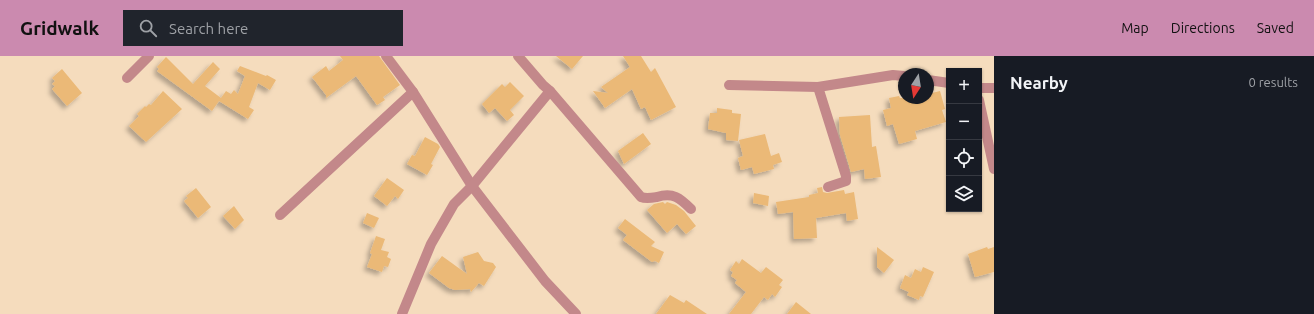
<!DOCTYPE html>
<html lang="en">
<head>
<meta charset="utf-8">
<style>
  body { margin:0; font-family:Ubuntu,sans-serif; background:#20242c; color:#f1f3f6 }
  .controls { position:absolute; right:12px; top:12px; display:grid; overflow:hidden; border-radius:0px; box-shadow:0 1px 3px #0004 }
  .controls button { width:36px; height:36px; display:grid; place-items:center; padding:0; border:0; border-bottom:1px solid #363941; background:#171b24; color:#f1f3f6; font:20px sans-serif }
  .compass { position:absolute; left:898px; top:12px; width:36px; height:36px; border-radius:50%; background:#171b24; box-shadow:0 1px 3px #0004; rotate:192deg }
  .list { margin:0; padding:0; list-style:none }
  h2 { display:flex; justify-content:space-between; align-items:center; height:52px; margin:0; padding:0 16px; font-size:17px }
  h2 small { font-size:13px; font-weight:400; color:#9ea1a6 }
  .icon { flex:none; width:22px; height:22px; fill:none; stroke:currentColor; stroke-width:2; stroke-linecap:round; stroke-linejoin:round }
  .map { position:relative; flex:none; width:994px; height:258px; overflow:hidden }
  header { display:flex; align-items:center; gap:24px; box-sizing:border-box; height:56px; padding:0 20px; background:#cb8aaf; color:#111 }
  header strong { font-size:19px }
  nav { display:flex; gap:22px; margin-inline-start:auto; font-size:14px }
  .search { width:280px; height:36px; background:#20242c; display:flex; align-items:center; gap:10px; box-sizing:border-box; padding:0 14px; border-radius:0px; color:#9ea1a6; font-size:15px }
  main { display:flex }
  aside { flex:1; background:#171b24 }
  .map>svg:first-child { display:block }
  .building { fill:#ebb977; filter:url(#shadow) }
  .lines { fill:none; stroke-linecap:round; stroke-linejoin:round }
  .minor { stroke:#c3888a; stroke-width:10 }
</style>
</head>
<body>
<header>
<strong>Gridwalk</strong>
<div class="search"><svg class="icon" aria-label="search" viewBox="0 0 24 24"><circle cx="10" cy="10" r="6"/><path d="M15 15l6 6"/></svg>Search here</div>
<nav><a>Map</a><a>Directions</a><a>Saved</a></nav>
</header>
<main>
<div class="map">
<svg width="994" height="258" viewBox="0 0 994 258">
  <defs>
    <filter id="shadow"><feDropShadow dx="-3.5" dy="3.5" stdDeviation="2" flood-color="#0004"/></filter>
  </defs>
  <rect width="100%" height="100%" fill="#f5dcbd"/>
  <!-- building -->
  <g class="building">
    <polygon points="340,0 379,0 400,29 383,41 385,44 377,49 356,20 326,42 326,39 312,21 326,10 329,15 343,4"/>
    <polygon points="556,0 583,0 572,13"/>
    <polygon points="623,0 641,0 651,16 655,12 676,51 651,64 645,51 641,53 632,33 605,52 593,35 608,37 601,31 630,11"/>
    <polygon points="166,1 193,28 213,6 220,13 205,30 221,42 226,35 231,38 234,34 238,38 245,20 237,15 240,10 266,20 267,19 276,24 270,34 258,27 249,51 254,54 248,63 219,45 212,55 157,15 159,13 157,11"/>
    <polygon points="62,13 82,37 67,50 52,33 55,30 52,28 55,25 52,22"/>
    <polygon points="510,26 524,40 510,54 514,59 507,65 495,52 489,57 482,48 502,28 505,31"/>
    <polygon points="163,35 182,53 146,86 129,70 139,60 137,58 145,50 146,51 149,48 151,49"/>
    <polygon points="940,35 945,53 942,54 946,66 915,75 917,83 899,88 893,68 887,70 883,54 891,52 889,42 899,40 900,42 928,42 928,38"/>
    <polygon points="717,52 732,54 732,57 741,58 738,85 726,84 726,77 708,73 710,57 717,57"/>
    <polygon points="870,59 872,91 876,90 881,121 865,123 864,113 851,116 840,79 839,61"/>
    <polygon points="643,77 651,88 624,108 618,95"/>
    <polygon points="765,78 771,100 779,97 782,106 773,109 774,113 754,118 752,111 741,114 738,102 743,100 739,84"/>
    <polygon points="425,81 438,88 440,91 431,108 433,109 427,119 407,108 412,99 415,100"/>
    <polygon points="387,122 404,134 398,143 395,140 387,150 374,140"/>
    <polygon points="822,131 823,136 827,137 844,134 845,138 854,136 858,163 847,165 846,157 816,162 817,182 794,183 793,156 778,158 776,146 809,141 809,139 818,137 817,132"/>
    <polygon points="196,132 211,151 198,162 184,145 188,142 186,140"/>
    <polygon points="754,137 769,140 768,150 753,147"/>
    <polygon points="663,146 665,148 667,146 676,149 684,155 696,170 686,178 677,168 667,177 647,154 654,148"/>
    <polygon points="234,150 244,164 235,173 223,160"/>
    <polygon points="367,157 379,162 374,172 363,167"/>
    <polygon points="625,163 655,186 651,190 664,196 659,207 655,205 652,206 623,184 627,179 618,172"/>
    <polygon points="376,180 385,183 381,194 389,196 387,201 391,203 388,211 384,210 382,216 367,211 372,198 370,197"/>
    <polygon points="877,191 894,204 884,217 877,211"/>
    <polygon points="987,191 988,193 994,191 994,216 975,221 968,198"/>
    <polygon points="478,196 484,205 493,207 496,211 484,230 479,227 471,236 470,233 455,234 449,232 429,217 442,200 467,218 463,201"/>
    <polygon points="742,203 761,217 766,211 783,224 779,229 782,231 775,241 772,238 768,244 764,241 751,258 729,258 746,236 735,227 737,224 731,220 733,216 730,214 736,205 739,208"/>
    <polygon points="923,211 934,216 923,241 920,240 919,244 907,239 909,236 900,232 905,219 911,222 915,213 921,216"/>
    <polygon points="670,239 684,247 686,244 707,258 656,258"/>
    <polygon points="796,246 811,258 787,258"/>
  </g>
  <g class="lines">
    <!-- minor -->
    <g class="minor">
      <polyline points="386,0 413,36 472,130 545,225 576,258"/>
      <polyline points="127,22 149,0"/>
      <polyline points="928,24 949,27"/>
      <polyline points="729,29 818,31 893,19 904,20"/>
      <polyline points="818,31 846,120 846,125 828,131"/>
      <polyline points="979,32 994,32"/>
      <path d="M550,35L641,141C646,143 651,142 657,141C673,136 680,142 691,153"/>
      <polyline points="979,44 994,113"/>
      <polyline points="280,159 413,36"/>
      <polyline points="402,258 431,188 454,148 472,130 550,35 543,29 518,0"/>
    </g>
  </g>
</svg>
<div class="controls">
<button>+</button>
<button>−</button>
<button><svg class="icon" aria-label="locate" viewBox="0 0 24 24"><circle cx="12" cy="12" r="6"/><path d="M12 2v4M12 18v4M2 12h4M18 12h4"/></svg></button>
<button><svg class="icon" aria-label="layers" viewBox="0 0 24 24"><path d="M12 4l9 5-9 5-9-5zM3 14l9 5 9-5"/></svg></button>
</div>
<svg class="compass" viewBox="-18 -18 36 36"><path d="M0-13l5 13h-10z" fill="#e53935"/><path d="M0 13l5-13h-10z" fill="#9ea1a6"/></svg>
</div>
<aside>
<h2>Nearby<small>0 results</small></h2>
<ul class="list">
</ul>
</aside>
</main>
</body>
</html>
